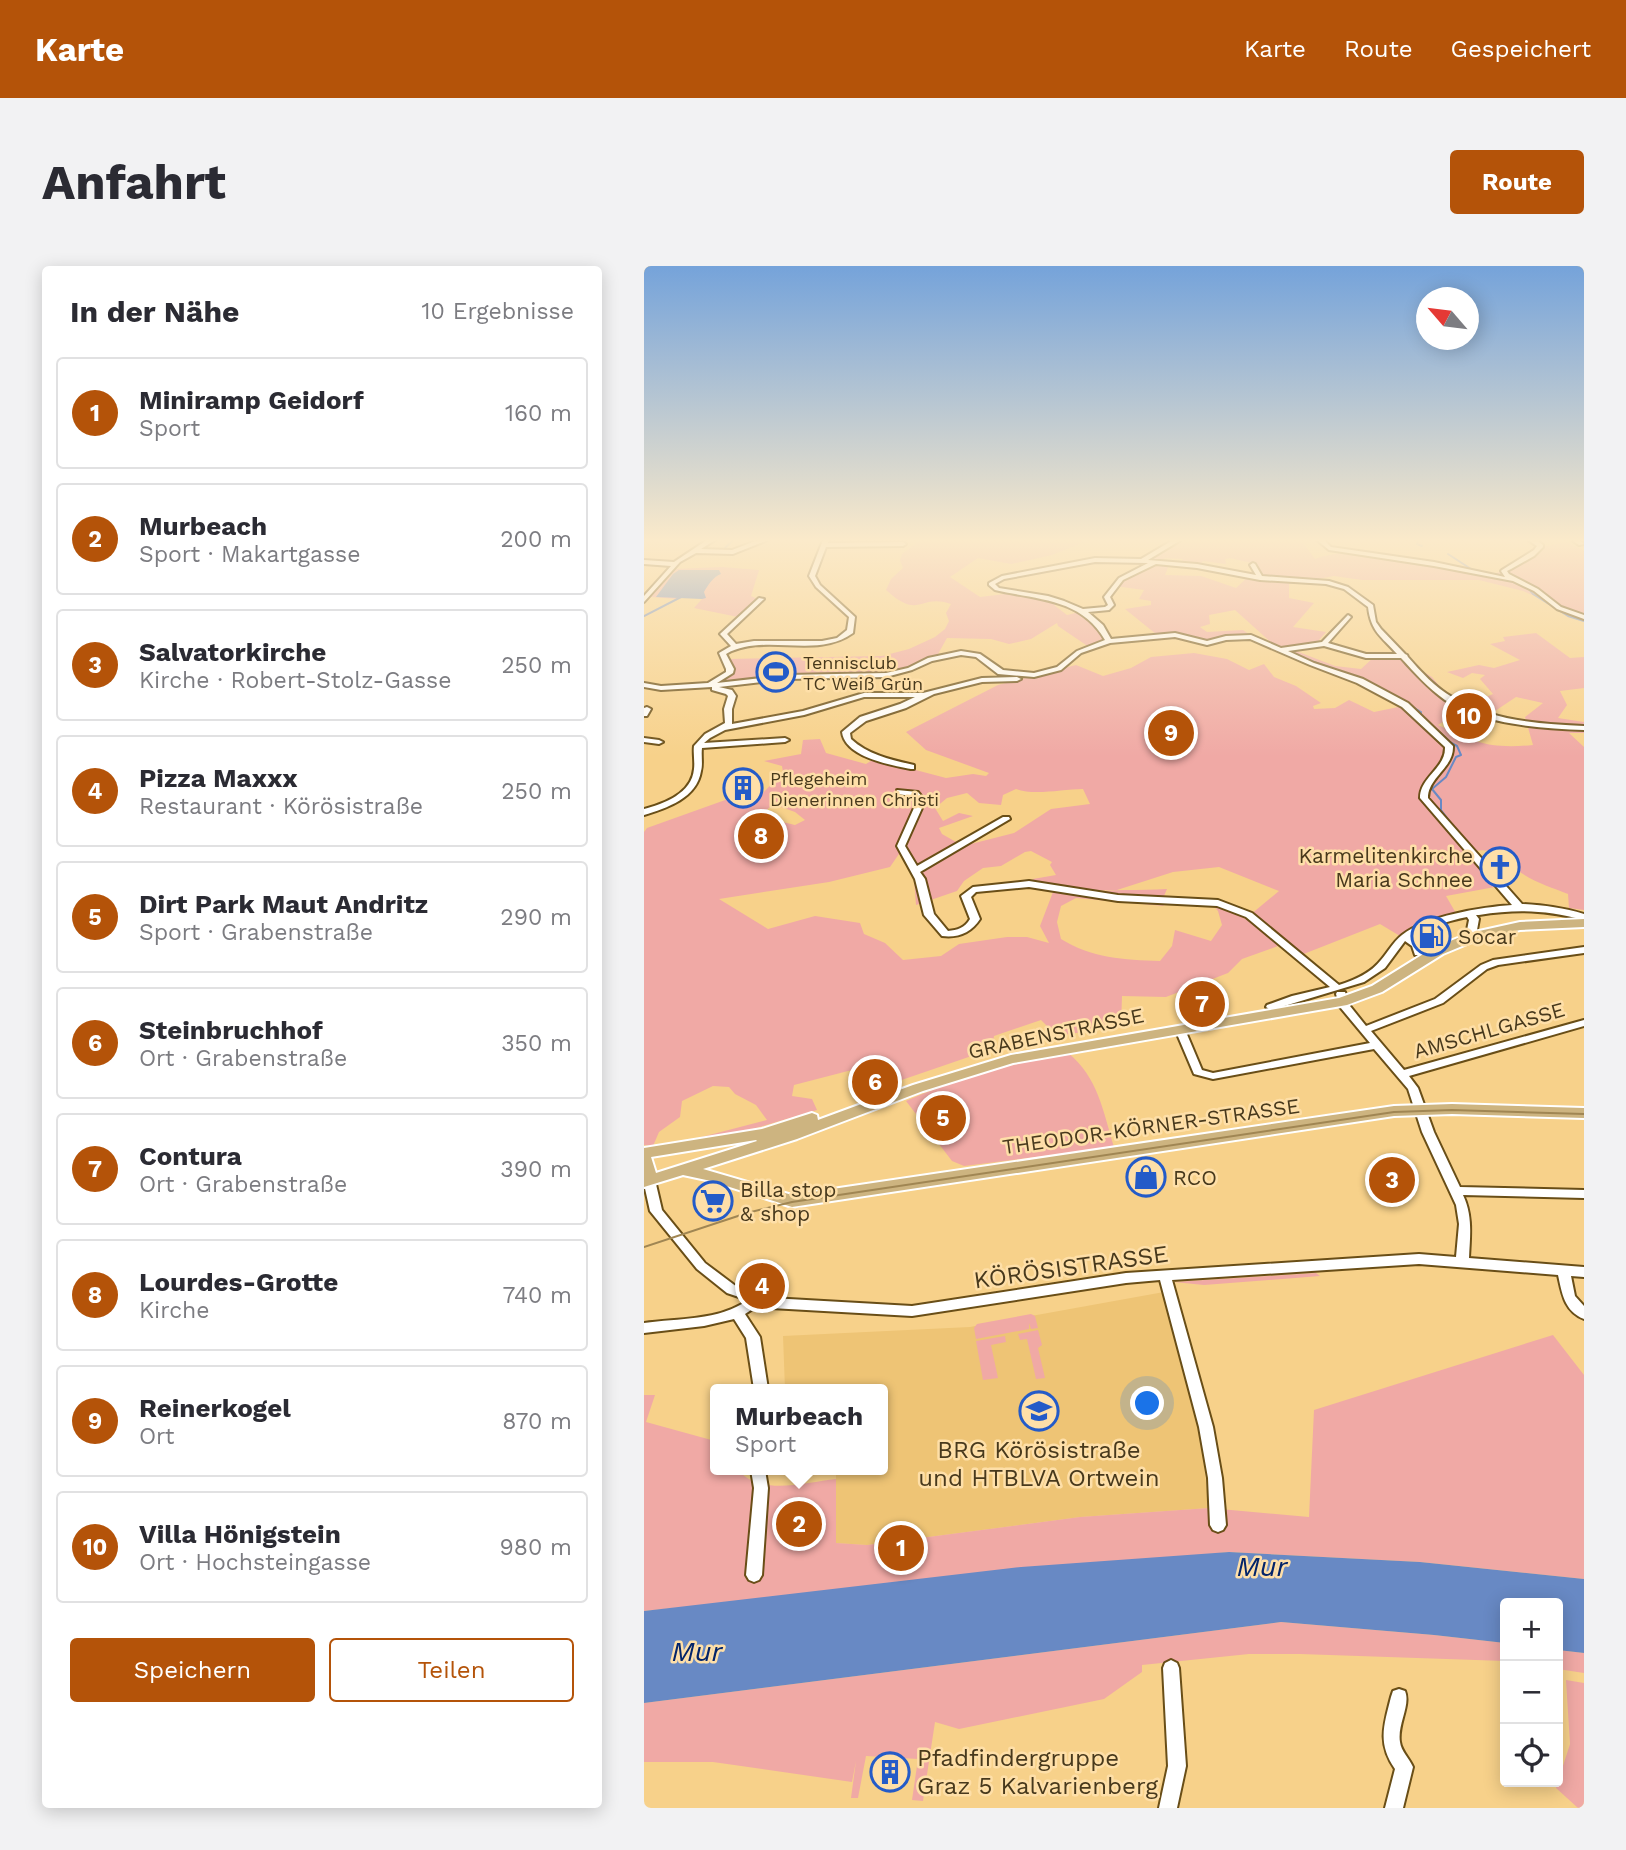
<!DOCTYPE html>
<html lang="de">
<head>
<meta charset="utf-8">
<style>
  body { margin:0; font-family:"Work Sans",sans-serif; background:#f2f2f3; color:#2b2b33 }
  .controls { position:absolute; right:21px; bottom:21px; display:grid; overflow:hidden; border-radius:7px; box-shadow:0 4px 18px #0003 }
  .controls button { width:63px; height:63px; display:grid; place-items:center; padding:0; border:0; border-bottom:2px solid #e1e1e2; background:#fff; color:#2b2b33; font:35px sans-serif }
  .compass { position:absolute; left:772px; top:21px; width:63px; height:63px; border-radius:50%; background:#fff; box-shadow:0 4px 18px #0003; rotate:298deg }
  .you { position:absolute; left:504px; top:1138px; width:24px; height:24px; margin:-18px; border:5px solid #fff; border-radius:50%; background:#1a73e8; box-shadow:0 0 0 10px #1a73e833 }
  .badge { display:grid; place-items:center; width:46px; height:46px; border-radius:50%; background:#b45309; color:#fff; font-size:23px; font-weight:700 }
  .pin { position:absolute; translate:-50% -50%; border:4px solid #fff; box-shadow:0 2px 7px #0006 }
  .popup { position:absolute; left:66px; top:1118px; width:178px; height:91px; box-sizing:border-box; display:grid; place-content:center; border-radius:7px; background:#fff; filter:drop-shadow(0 2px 5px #0005); font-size:23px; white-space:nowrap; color:#7c7c81 }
  .popup b { font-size:26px; color:#2b2b33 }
  .popup::after { content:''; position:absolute; left:50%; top:100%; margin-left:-14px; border:14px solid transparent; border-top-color:#fff }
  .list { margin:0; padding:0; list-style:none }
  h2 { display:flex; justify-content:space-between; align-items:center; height:91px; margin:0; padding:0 28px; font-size:30px }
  h2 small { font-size:23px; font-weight:400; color:#7c7c81 }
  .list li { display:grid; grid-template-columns:46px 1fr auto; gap:21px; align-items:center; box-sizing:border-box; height:112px; margin:0 14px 14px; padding:0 14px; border:2px solid #e1e1e2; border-radius:7px }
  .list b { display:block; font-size:26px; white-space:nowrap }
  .list p { margin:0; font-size:23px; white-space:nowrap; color:#7c7c81 }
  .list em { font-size:23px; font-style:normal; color:#7c7c81 }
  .actions { display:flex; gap:14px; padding:21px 28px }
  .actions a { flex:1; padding:16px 0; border:2px solid #b45309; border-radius:7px; text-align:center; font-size:24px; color:#b45309 }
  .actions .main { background:#b45309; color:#fff }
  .icon { flex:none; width:38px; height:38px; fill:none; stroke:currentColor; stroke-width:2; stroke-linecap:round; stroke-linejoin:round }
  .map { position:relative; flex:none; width:940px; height:1542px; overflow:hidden; border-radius:7px }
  header { display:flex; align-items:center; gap:42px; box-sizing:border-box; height:98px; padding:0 35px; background:#b45309; color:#fff }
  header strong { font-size:33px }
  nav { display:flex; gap:38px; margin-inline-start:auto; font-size:24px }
  .intro { display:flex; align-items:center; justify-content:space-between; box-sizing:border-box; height:168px; padding:0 42px }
  h1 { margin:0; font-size:49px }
  .button { padding:18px 32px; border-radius:7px; background:#b45309; color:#fff; font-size:24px; font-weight:700 }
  main { display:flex; gap:42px; padding:0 42px }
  aside { flex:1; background:#fff; border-radius:7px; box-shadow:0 4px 18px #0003 }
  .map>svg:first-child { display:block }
  .built { fill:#eec475 }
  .green { fill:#f0a9a5; fill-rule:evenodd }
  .water { fill:#6889c4 }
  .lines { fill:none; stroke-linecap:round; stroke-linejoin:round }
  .stream { stroke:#6889c4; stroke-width:2 }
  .minor-casing { stroke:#694e17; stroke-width:4 }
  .major-casing { stroke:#fff; stroke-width:4 }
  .minor { fill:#fff; fill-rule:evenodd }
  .major { fill:#cdb480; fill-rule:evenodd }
  .tram { stroke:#a08653; stroke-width:2 }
  .labels { text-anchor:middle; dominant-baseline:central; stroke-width:5; stroke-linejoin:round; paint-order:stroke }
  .far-poi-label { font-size:18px; fill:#48391c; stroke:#fedfa8; text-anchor:start }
  .poi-label { font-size:21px; fill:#48391c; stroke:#fedfa8; text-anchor:start }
  .street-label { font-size:21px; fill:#48391c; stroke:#fedfa8 }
  .near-street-label { font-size:24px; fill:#48391c; stroke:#fedfa8 }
  .near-poi-label { font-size:24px; fill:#48391c; stroke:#fedfa8 }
  .near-water-label { font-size:28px; font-style:italic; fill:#03246a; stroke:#fedfa8 }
</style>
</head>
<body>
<header>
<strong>Karte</strong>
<nav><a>Karte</a><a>Route</a><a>Gespeichert</a></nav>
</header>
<div class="intro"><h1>Anfahrt</h1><a class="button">Route</a></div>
<main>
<aside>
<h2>In der Nähe<small>10 Ergebnisse</small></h2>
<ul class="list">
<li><span class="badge">1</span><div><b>Miniramp Geidorf</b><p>Sport</p></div><em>160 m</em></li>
<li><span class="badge">2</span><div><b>Murbeach</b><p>Sport · Makartgasse</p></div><em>200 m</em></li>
<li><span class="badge">3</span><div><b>Salvatorkirche</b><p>Kirche · Robert-Stolz-Gasse</p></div><em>250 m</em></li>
<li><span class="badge">4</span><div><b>Pizza Maxxx</b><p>Restaurant · Körösistraße</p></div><em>250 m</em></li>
<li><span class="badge">5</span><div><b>Dirt Park Maut Andritz</b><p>Sport · Grabenstraße</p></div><em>290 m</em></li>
<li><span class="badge">6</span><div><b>Steinbruchhof</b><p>Ort · Grabenstraße</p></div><em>350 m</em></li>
<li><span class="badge">7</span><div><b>Contura</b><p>Ort · Grabenstraße</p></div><em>390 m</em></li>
<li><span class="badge">8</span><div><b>Lourdes-Grotte</b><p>Kirche</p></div><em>740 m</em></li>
<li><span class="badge">9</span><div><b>Reinerkogel</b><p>Ort</p></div><em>870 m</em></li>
<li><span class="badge">10</span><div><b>Villa Hönigstein</b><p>Ort · Hochsteingasse</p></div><em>980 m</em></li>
</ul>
<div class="actions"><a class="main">Speichern</a><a>Teilen</a></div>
</aside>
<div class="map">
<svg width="940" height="1542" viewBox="0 0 940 1542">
  <rect width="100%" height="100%" fill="#f7d18a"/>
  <!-- built -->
  <polygon class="built" points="520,1026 556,1166 565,1242 436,1251 223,1279 192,1277 192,1204 239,1204 239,1123 141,1123 139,1070 326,1061"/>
  <!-- green -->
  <g class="green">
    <path d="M276,274H445L408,289L367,298L334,292L306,311L336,331L369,327L415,336L410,339L423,349L440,345L463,374L445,381L414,360L413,357L387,373L365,378L347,373L303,372L290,395L273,402L218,412L153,411L66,418L83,409L82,395L85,393L238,390L265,383L291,371L301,363L305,355L302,347L307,338C275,327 276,355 242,324L247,313L259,302L256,294L258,288Z"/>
    <path d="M537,274H657L671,293C707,279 771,293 810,301C822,303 840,310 852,307C869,303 887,295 897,281L923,276L940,285V351L879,325L835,314H718L690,310L645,318V332L670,337L649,361L682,366L675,374V377L647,383L691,400L717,403L729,392L759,393L788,411L816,445L794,459C831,477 847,483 889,479L881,451L899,437L872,431L848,447L822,440L849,428L836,413L841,409L828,407L819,412L803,406L835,399L850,402L876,394L846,378L861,375L859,371L892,367L926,392L940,391V422L916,425L923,439L914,452L940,456V467H925L940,481V644L925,642L924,628C910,622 892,617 879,608C859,595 850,576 822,588L851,621L802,630L813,649L774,660L756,670L736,658L652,691L634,680L598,693L584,707L522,731L478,730L477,760L413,770L397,754L350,770L348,783L243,819L237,800L204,805L150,819L148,830L168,833L173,844L102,865L27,879L123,854L112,839L91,828L85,821L69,820L38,835L36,851L15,866L9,880L0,879V566L3,562L84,533L115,531L139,506L138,500L120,495L157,488L159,474L176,473L182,487L222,498L230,493L302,512L329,508L342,510L345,507L282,484L262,466L354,419L432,399L459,410L487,402L507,391L550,387L583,393L605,404L620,398L630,411L652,420L677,437L669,440L670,443L691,442L705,434L730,446L764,439L631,380L591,344L565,349L566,358L556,361L563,366L599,364L606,369L576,371L561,376L533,368H512L481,343L507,339V335L495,333L500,324L471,320L503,301L525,299L521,309L557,310L592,322L605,310H619L612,298L586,292L581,293L582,298L559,295L555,300L536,297L539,293L521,292L513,297L504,295L507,289ZM372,523C391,530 418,523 439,523L446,538L407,543L370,567L319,580L298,568L295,562L329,550L315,547L299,555L291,542L303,532L323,527L335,537L357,539L359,529ZM134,540L151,546L161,554L151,559L134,555L117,571L110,569L105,559L126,541ZM257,585L270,612L272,639L313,625L320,615L339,602L357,600L381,586L387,585L408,596L406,599L412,609L389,613L386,617L418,626H409L396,660L405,677L383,671H363L315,678L297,690L259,694L241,677L220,668L216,657L171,650L124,663L75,633L185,616L246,601ZM575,601L635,625L606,649L567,637L574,645L578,659L567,675L531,664L528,680L516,695C480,694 447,692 417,673L413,656L417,640L432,632L520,640L517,637L523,623C496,625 468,622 442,628L441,625L473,624L529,606Z"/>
    <polygon points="78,301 115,304 107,330 115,334 94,351 50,342 58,333 40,329 32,333 7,331 30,303"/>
    <path d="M424,787C454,811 459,845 470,881L320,900L308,895L262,835C315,811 367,798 424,787Z"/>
    <polygon points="672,1007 676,1010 560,1019 530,1016"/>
    <polygon points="387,1048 391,1050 394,1062 387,1063 385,1057 385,1063 332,1073 330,1062 333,1058"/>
    <polygon points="394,1064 398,1079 394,1082 401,1112 392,1113 383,1073 376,1074 374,1068"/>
    <path d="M909,1069L940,1109V1313L776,1296L585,1286L0,1345V1129H11L2,1156L71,1175V1204H98V1208C121,1229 163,1216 192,1213V1277L223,1279L436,1251L565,1242L665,1251L670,1144Z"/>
    <polygon points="361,1070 362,1076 347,1079 354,1112 339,1114 332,1075"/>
    <polygon points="637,1356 790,1369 861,1377 861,1395 656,1388 605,1388 498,1399 498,1406 460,1433 315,1463 291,1456 279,1535 268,1534 274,1493 222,1490 214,1532 207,1532 212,1495 208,1516 69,1496 0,1496 0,1437"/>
    <polygon points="914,1384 940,1387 940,1407 914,1403"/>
    <polygon points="922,1414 940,1417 940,1542 934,1542 912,1522 926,1478"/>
  </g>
  <!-- water -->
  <g class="water">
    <path d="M35,304H75L77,308C69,311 64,319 60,326L62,332L58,333L12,331L29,308Z"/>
    <polygon points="585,1286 776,1296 940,1313 940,1387 914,1384 914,1337 861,1337 861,1377 790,1369 637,1356 0,1437 0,1345 377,1301"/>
  </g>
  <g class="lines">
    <!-- stream -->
    <g class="stream">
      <polyline points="774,274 773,278 778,280"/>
      <polyline points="79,284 89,274"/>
      <polyline points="804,288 830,305"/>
      <polyline points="862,313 884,322 888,327"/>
      <polyline points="889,328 924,350 940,355"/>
      <polyline points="0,350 39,330"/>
      <polyline points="656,391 706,409"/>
      <polyline points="767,440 777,446 777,451"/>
      <polyline points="802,474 813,480 817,489 812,491 802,511 788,523 797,534 797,544 812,564"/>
    </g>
    <!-- minor casing -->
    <g class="minor-casing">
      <g id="minor">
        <polygon points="63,274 71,274 57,283 88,284 114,274 124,274 89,288 52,287 36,296 0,336 0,330 27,300 0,298 0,294 30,296"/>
        <path d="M179,274H185L184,277L259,276L262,278L259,280L182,281L171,310L176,319L211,351L209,367C172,394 121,366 82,388L90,403L89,407L73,417L143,409L242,407L264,402L284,392L317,385L336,388L359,404L390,407L413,401L433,385L461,374C437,332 393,334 351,324L345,319V317L358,310L451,292L497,293L529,274H537L504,294L553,298L612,309L606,299L609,297L611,298L618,310L685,315L704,321L729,339L732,356L737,363L761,388L763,389L764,391C777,406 791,421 808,431C847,455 896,458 940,460V464C894,462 841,459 801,434C784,422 771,407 757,392H722L680,380L644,385L670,397L719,413L764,437L809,480C810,502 784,511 784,532L878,638C899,639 920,642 940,648V654C902,644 873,643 835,649H832L835,653L833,664L836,670L831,673L828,672L823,664L825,654L823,651C803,655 785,661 767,671L778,679L779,687L777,689H771L768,680L761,675L741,702L720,716L627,744L622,741L623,739L648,730L686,721L602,651L573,640L474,635L385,621L332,626L327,631L336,653C327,667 314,672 298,670L280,649L271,613L253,580L270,542L271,532L268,530L253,528V524L274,526L279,532L278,542L261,580L273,600L359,551H365L366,553L276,606L281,613L290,648L304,665C313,664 321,662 326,653L317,630L329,621L385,615L474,629L574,634L608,647L695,719C711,714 727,707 737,694C744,686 749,676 758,669C782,650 838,641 868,639L776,532C776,511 802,502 801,481L758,441L713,417L666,399L606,373L582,374L563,379L531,371L466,377L437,387L417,404L390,411L354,408L332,391L317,389L288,395L268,404L242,411L143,413L75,421L88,424L92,430L88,443V458L159,445L220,427H279L338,412L373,411L377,413L373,415L338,416L290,428L262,442L222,455L206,467L207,473C224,489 248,494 270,499V503H267C246,499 201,491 198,466L216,451L256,438L271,431H220L160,449L81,464L66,472L60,477L141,472L145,474L141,476L58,482C57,490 59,498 57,505C53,532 23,542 0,549V543C20,538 48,527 50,503C51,495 49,488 50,480L61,468L81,457L80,443L84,430L82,428L68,424V421L17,424L0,421V417L17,420L64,417L82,406V403L75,387L87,380L76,368L115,332L120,333L83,368L92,378L110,375H178L193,372L203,364L205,351L172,321L165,310ZM451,296L504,297L475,312L460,331L464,339L461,341L439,343L420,335L404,330L355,322L351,318L360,313ZM512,298L553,302L616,314L682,318L700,323L724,341C727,366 737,370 753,388H722L684,377L707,351L704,349L678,376L637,382L607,369L582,370L563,375L531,367L467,373L459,359L444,346L465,344L470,339L466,331L479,314Z"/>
        <polygon points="673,274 680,274 687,281 790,296 861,311 857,305 858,304 890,284 893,280 884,274 892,274 899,279 899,281 890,290 867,303 863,305 865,308 894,323 917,341 940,349 940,353 913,343 890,325 869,315 790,300 685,284"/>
        <polygon points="928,274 936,274 940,278 935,279"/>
        <polygon points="3,441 7,443 3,450 0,450 0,442"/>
        <polygon points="0,472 15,474 19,476 15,478 0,476"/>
        <path d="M940,681V687L854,699L843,703L799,737L727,765L760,804L940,754V760L765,810L774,822L790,866L816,921L940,924V932L819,929C829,950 826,970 825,992L940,1001V1011L927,1010L931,1030L940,1040V1053C920,1045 918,1027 914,1009L775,998L528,1014L569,1161L578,1212L582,1259L579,1264L574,1266L569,1264L566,1259L564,1212L555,1161L516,1014L482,1017L268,1050L127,1042L116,1038L101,1048L116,1071L124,1123H110L102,1072L90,1053L60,1060L0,1067V1057C34,1052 75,1055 104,1034L83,1027L53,1003L6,945L0,918L1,911H9L11,914L18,944L61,997L93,1021L127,1032L268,1040L482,1007L775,988L812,991L815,958L812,939L778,866L764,823L730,783L569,813L550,808L533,768L538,765L542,766L558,804L569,807L726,777L696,741L692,728L693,726H701L706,740L722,760L791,733L837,699L849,694Z"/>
        <polygon points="107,1204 121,1204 124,1222 118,1309 115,1314 110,1316 105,1314 102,1309 110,1222"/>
        <polygon points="527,1394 533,1397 535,1402 542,1500 533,1542 515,1542 524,1500 519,1402 521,1397"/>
        <path d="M755,1423L761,1425C767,1439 753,1459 756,1476C757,1485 765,1492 769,1501L759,1542H741L751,1503C733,1477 740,1459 747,1431L749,1425Z"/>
      </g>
    </g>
    <!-- major casing -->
    <g class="major-casing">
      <path id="major" d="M940,653V661L876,664L835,673L799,688L738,726L703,739L369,797L279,825L153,873L59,903L148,929L750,840L808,838L940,842V852L808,848L750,850L148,941L67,915L39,909L0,921V882L118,863L168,847L173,849L174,854L269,819L367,789L695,732L728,720L789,682L826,667L876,656ZM113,875L12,907L7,891L112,874Z"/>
    </g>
    <!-- minor -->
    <use href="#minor" class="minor"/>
    <!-- major -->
    <use href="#major" class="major"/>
    <!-- tram -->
    <polyline class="tram" points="0,981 103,947 148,936 750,846 808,844 940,848"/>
  </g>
  <!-- sky -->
  <linearGradient id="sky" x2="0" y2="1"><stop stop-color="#75a3da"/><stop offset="0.56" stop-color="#fbeaca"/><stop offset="1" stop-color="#fbeaca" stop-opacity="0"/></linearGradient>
  <rect width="940" height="490" fill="url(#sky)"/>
  <!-- icons -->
  <defs>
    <g id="stadium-ring" transform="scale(2.0125)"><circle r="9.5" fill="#fedfa8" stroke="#245bc8" stroke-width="1.5"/><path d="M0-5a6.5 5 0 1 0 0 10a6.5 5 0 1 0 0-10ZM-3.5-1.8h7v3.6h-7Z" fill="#245bc8"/></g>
    <g id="building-ring" transform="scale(2.0125)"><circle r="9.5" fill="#fedfa8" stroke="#245bc8" stroke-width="1.5"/><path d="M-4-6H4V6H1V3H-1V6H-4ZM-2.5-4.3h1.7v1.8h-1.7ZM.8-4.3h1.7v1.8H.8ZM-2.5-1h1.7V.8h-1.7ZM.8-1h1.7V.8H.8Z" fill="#245bc8"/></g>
    <g id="church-ring" transform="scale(2.0125)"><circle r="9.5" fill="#fedfa8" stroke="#245bc8" stroke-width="1.5"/><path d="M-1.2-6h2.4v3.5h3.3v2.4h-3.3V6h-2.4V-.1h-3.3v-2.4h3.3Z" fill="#245bc8"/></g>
    <g id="fuel-ring" transform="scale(2.0125)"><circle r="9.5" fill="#fedfa8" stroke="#245bc8" stroke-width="1.5"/><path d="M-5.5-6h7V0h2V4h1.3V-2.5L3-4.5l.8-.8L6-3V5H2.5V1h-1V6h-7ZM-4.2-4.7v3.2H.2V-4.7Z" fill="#245bc8"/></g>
    <g id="shop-ring" transform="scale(2.0125)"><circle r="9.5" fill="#fedfa8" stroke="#245bc8" stroke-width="1.5"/><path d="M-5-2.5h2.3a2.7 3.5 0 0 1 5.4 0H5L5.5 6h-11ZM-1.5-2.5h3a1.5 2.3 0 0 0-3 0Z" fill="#245bc8"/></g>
    <g id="supermarket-ring" transform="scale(2.0125)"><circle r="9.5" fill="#fedfa8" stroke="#245bc8" stroke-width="1.5"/><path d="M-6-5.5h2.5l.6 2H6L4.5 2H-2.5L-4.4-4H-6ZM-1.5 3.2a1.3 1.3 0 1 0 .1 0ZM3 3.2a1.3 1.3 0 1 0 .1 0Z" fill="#245bc8"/></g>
    <g id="school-ring" transform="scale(2.0125)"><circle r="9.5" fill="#fedfa8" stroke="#245bc8" stroke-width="1.5"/><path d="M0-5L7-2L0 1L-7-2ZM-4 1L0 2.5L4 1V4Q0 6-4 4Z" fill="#245bc8"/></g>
  </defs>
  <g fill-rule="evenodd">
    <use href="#stadium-ring" x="132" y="406"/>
    <use href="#building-ring" x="99" y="522"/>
    <use href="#church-ring" x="856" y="601"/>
    <use href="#fuel-ring" x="787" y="670"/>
    <use href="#shop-ring" x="502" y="911"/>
    <use href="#supermarket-ring" x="69" y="935"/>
    <use href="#school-ring" x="395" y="1145"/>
    <use href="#building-ring" x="246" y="1506"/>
  </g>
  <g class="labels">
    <!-- far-poi labels -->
    <g class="far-poi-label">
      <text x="159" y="396">Tennisclub<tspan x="159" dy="21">TC Weiß Grün</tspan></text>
      <text x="126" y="512">Pflegeheim<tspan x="126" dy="21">Dienerinnen Christi</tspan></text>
    </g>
    <!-- poi labels -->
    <g class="poi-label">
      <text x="829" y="589" text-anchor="end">Karmelitenkirche<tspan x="829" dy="24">Maria Schnee</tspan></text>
      <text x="814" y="670">Socar</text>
      <text x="529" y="911">RCO</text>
      <text x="96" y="923">Billa stop<tspan x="96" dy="24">&amp; shop</tspan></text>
    </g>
    <!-- street labels -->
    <g class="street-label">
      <text transform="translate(845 764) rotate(-16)">AMSCHLGASSE</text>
      <text transform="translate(412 767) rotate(-12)">GRABENSTRASSE</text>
      <text transform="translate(507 860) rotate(-8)">THEODOR-KÖRNER-STRASSE</text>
    </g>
    <!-- near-street labels -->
    <g class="near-street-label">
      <text transform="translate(427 1001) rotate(-8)">KÖRÖSISTRASSE</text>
    </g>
    <!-- near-poi labels -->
    <g class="near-poi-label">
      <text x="395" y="1184">BRG Körösistraße<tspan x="395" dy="28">und HTBLVA Ortwein</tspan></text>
      <text x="273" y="1492" text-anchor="start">Pfadfindergruppe<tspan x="273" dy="28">Graz 5 Kalvarienberg</tspan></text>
    </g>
    <!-- near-water labels -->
    <g class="near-water-label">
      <text x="618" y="1300">Mur</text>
      <text x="53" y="1385">Mur</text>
    </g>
  </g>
</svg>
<div class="controls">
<button>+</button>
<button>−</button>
<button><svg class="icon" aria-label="locate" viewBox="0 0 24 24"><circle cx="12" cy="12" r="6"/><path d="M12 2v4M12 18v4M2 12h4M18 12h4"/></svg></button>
</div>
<svg class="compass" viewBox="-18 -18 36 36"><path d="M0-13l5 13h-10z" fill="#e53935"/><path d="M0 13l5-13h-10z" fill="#7c7c81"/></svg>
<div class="you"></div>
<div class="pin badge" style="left:257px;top:1282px">1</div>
<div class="pin badge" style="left:155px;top:1258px">2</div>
<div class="popup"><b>Murbeach</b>Sport</div>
<div class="pin badge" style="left:748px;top:914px">3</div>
<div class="pin badge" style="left:118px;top:1020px">4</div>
<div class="pin badge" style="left:299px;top:852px">5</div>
<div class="pin badge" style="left:231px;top:816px">6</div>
<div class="pin badge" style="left:558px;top:738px">7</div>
<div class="pin badge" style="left:117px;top:570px">8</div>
<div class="pin badge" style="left:527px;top:467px">9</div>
<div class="pin badge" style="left:825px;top:450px">10</div>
</div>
</main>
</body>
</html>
